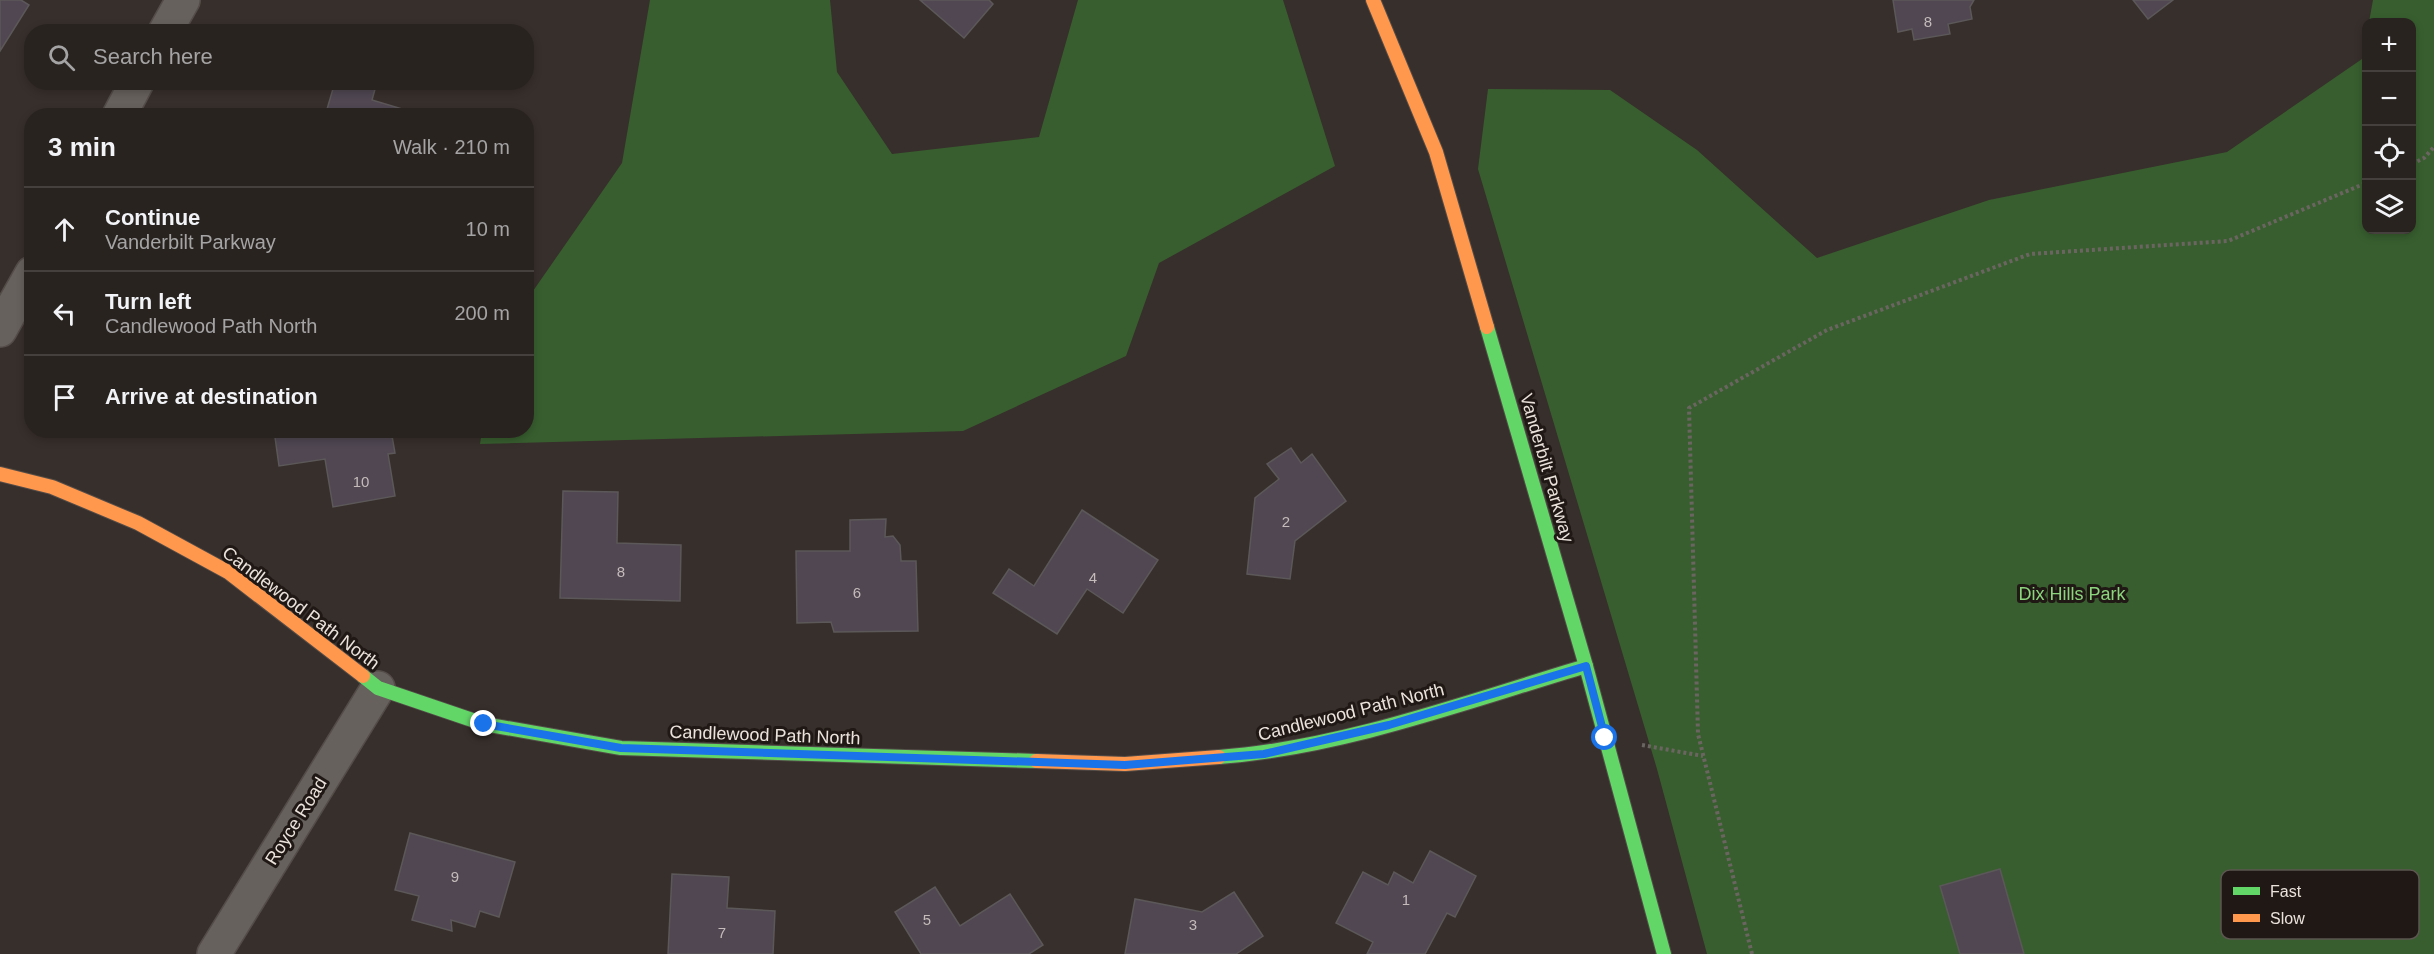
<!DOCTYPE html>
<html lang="en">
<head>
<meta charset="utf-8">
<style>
  body { margin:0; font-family:Arial,sans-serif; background:#352f2d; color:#f1f3f6 }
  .controls { position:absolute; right:18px; top:18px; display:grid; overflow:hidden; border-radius:12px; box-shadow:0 3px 9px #0003 }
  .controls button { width:54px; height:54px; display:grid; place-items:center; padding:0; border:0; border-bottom:2px solid #45403e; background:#292320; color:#f1f3f6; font:30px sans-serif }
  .stop { position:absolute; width:18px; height:18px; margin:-14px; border:4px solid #1a73e8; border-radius:50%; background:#fff }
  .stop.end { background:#1a73e8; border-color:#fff; box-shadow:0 2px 6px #0008 }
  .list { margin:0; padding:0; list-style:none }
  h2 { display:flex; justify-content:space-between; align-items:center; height:78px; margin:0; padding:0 24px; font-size:26px }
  h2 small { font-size:20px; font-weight:400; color:#a5a4a5 }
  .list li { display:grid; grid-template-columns:39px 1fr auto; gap:18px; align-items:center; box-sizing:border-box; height:84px; padding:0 24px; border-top:2px solid #45403e }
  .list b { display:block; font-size:22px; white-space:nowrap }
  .list p { margin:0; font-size:20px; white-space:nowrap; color:#a5a4a5 }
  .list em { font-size:20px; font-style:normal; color:#a5a4a5 }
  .icon { flex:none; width:33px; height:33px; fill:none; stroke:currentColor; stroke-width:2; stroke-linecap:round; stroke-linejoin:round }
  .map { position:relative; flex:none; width:2434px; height:954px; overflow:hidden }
  .search { position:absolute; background:#292320; box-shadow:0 3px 9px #0003; left:24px; top:24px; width:510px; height:66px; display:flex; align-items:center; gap:15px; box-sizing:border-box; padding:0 21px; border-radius:24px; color:#a5a4a5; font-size:22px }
  .panel { position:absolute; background:#292320; box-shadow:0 3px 9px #0003; left:24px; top:108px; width:510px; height:330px; border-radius:24px }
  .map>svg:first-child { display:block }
  .green { fill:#385e2f }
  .building { fill:#504752; stroke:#5c5859; stroke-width:1.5 }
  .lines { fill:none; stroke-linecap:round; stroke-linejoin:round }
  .street-casing { stroke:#534c48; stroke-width:36 }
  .fast-casing { stroke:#534c48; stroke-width:16 }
  .slow-casing { stroke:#534c48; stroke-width:16 }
  .path { stroke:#6b6561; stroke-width:4; stroke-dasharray:3 3; stroke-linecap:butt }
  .street { stroke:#67615d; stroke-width:33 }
  .fast { stroke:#63d668; stroke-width:14 }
  .slow { stroke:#ff974d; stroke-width:14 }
  .route { stroke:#1a73e8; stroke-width:8 }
  .labels { text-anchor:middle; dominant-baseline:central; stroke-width:6; stroke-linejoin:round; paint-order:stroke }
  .number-label { font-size:15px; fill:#c4bbba }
  .street-label { font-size:18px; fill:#ebe2dc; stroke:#1f1814 }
  .park-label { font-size:18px; fill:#8bd57d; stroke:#1f1814 }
  .key { fill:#1f1814; stroke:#5c5550; stroke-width:1.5 }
  .key-label { font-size:16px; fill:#ebe2dc }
</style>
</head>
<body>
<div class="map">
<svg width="2434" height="954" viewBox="0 0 2434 954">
  <rect width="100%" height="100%" fill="#372f2b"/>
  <!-- green -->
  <g class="green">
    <polygon points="650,0 830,0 837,72 892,154 1039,137 1078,0 1283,0 1335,166 1159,263 1126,356 963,431 480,444 482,431 526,430 527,290 533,291 622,163"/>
    <polygon points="2373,0 2434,0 2434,954 1707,954 1657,769 1478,169 1488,89 1610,90 1697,150 1817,258 1989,200 2227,152 2362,59 2366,36 2366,230 2412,230 2412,22 2369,22"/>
  </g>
  <!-- building -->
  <g class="building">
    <polygon points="0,0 21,0 29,5 0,51"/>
    <polygon points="920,0 989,0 993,4 964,38"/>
    <polygon points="1893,0 1974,0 1970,7 1972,19 1948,24 1950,34 1914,40 1912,29 1898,32"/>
    <polygon points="2133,0 2173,0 2148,19"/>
    <polygon points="335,82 377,82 372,100 419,114 419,116 325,116"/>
    <polygon points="274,430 391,430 395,453 388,454 395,496 333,507 325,459 279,466"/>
    <polygon points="1291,448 1301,463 1312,454 1346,501 1295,541 1290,579 1247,574 1255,498 1279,479 1267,464"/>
    <polygon points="563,491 618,492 617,543 681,545 680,601 560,598"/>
    <polygon points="1082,510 1158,560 1123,613 1087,589 1057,634 993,593 1009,569 1034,586"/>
    <polygon points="886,519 885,537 893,536 900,545 901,561 916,561 918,631 834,632 831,622 797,623 796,551 850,551 850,520"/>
    <polygon points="410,833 515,862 499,917 480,911 475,927 451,920 452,931 412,920 419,896 395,890"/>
    <polygon points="1430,851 1476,876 1455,917 1447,913 1425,954 1367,954 1373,942 1336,923 1363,872 1388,885 1394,872 1413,883"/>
    <polygon points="2000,869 2024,954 1960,954 1940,886"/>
    <polygon points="672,874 729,877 727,908 775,911 773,954 668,954"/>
    <polygon points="935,887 960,926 1010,894 1043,945 1029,954 921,954 895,912"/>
    <polygon points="1234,892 1263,936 1236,954 1125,954 1135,899 1202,912"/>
  </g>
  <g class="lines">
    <!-- street casing -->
    <g class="street-casing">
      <g id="street">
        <polyline points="165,32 183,0"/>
        <polyline points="119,116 137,82"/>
        <polyline points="0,330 32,273"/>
        <polyline points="214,954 378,688"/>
      </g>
    </g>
    <!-- fast casing -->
    <g class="fast-casing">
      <g id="fast">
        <polyline points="1487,327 1586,666 1664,954"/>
        <polyline points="363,676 378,688 484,724 621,748 1036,761"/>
        <path d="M1219,757C1342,748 1469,701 1586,666"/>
      </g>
    </g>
    <!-- slow casing -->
    <g class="slow-casing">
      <g id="slow">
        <polyline points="1373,0 1436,152 1487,327"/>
        <polyline points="0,474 52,487 138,523 228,572 363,676"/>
        <polyline points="1036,761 1125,764 1219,757"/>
      </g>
    </g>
    <!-- path -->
    <g class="path">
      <polyline points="2412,164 2424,158 2434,147"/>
      <polyline points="1642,745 1703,756"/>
      <polyline points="1752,954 1698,734 1689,408 1827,330 2030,254 2228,241 2366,183"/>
    </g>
    <!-- street -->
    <use href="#street" class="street"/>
    <!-- fast -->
    <use href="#fast" class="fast"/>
    <!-- slow -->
    <use href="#slow" class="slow"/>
  </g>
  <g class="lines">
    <!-- route -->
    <polyline class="route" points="484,724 621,748 1125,765 1264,754 1389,725 1586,666 1605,738"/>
  </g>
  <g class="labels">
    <!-- number labels -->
    <g class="number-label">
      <text x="1928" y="21">8</text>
      <text x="361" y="481">10</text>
      <text x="1286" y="521">2</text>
      <text x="621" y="571">8</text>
      <text x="1093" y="577">4</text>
      <text x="857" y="592">6</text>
      <text x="455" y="876">9</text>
      <text x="1406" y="899">1</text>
      <text x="927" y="919">5</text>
      <text x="1193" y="924">3</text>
      <text x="722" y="932">7</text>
    </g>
    <!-- street labels -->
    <g class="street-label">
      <text transform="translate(1547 468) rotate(74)">Vanderbilt Parkway</text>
      <text transform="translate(301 608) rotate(37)">Candlewood Path North</text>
      <text transform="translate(1351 712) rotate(-14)">Candlewood Path North</text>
      <text transform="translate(765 735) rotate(2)">Candlewood Path North</text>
      <text transform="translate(296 821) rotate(-58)">Royce Road</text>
    </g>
    <!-- park labels -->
    <g class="park-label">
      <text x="2072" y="594">Dix Hills Park</text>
    </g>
  </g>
  <!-- legend -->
  <rect x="2221" y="870" width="198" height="69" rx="9" class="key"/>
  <rect x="2233" y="887" width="27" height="8" fill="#63d668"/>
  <rect x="2233" y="914" width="27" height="8" fill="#ff974d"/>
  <g class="key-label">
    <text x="2270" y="897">Fast</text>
    <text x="2270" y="924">Slow</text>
  </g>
</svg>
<div class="controls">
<button>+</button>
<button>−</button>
<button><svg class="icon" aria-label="locate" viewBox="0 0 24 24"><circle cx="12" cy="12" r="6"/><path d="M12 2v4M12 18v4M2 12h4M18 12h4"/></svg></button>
<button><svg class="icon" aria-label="layers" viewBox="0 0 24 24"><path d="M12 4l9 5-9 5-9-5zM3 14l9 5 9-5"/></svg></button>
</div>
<div class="stop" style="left:1605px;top:738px"></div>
<div class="stop end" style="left:484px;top:724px"></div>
<div class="search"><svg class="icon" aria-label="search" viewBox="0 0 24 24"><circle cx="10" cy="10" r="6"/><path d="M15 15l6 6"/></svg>Search here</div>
<section class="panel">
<h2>3 min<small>Walk · 210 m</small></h2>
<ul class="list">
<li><svg class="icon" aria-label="ahead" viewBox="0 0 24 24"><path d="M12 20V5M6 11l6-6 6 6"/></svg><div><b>Continue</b><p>Vanderbilt Parkway</p></div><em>10 m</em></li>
<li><svg class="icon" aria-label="left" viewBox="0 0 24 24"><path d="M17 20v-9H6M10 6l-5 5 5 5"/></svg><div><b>Turn left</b><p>Candlewood Path North</p></div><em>200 m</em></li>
<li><svg class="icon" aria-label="arrive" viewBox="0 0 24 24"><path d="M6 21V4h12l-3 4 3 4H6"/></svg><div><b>Arrive at destination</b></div></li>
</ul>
</section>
</div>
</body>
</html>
